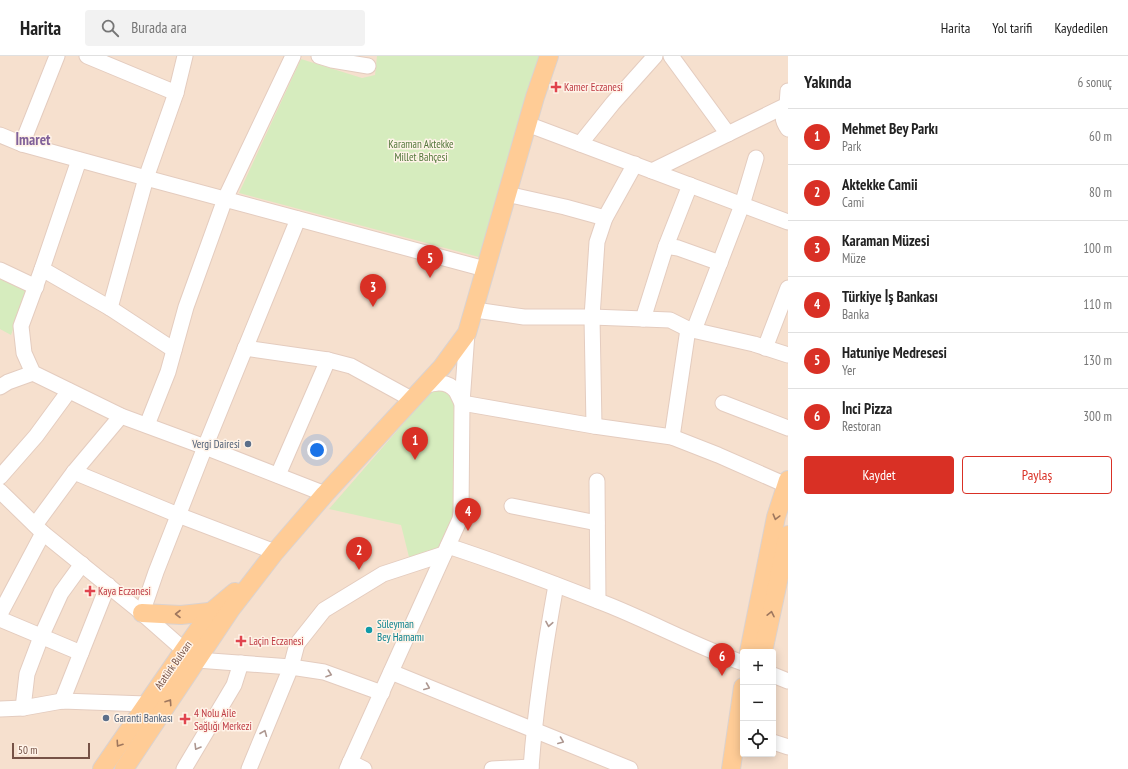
<!DOCTYPE html>
<html lang="tr">
<head>
<meta charset="utf-8">
<style>
  body { margin:0; font-family:"PT Sans Narrow",sans-serif; background:#f2f2f2; color:#222 }
  .controls { position:absolute; right:12px; bottom:12px; display:grid; overflow:hidden; border-radius:4px; box-shadow:0 2px 10px #0003 }
  .controls button { width:36px; height:36px; display:grid; place-items:center; padding:0; border:0; border-bottom:1px solid #e0e0e0; background:#fff; color:#222; font:20px sans-serif }
  .scale { position:absolute; left:12px; bottom:10px; width:78px; box-sizing:border-box; padding-left:4px; border:2px solid #765246; border-top:0; font-size:11px; line-height:14px; white-space:nowrap; color:#765246; -webkit-text-stroke:3px #fff3e8; paint-order:stroke }
  .you { position:absolute; left:317px; top:394px; width:14px; height:14px; margin:-10px; border:3px solid #fff; border-radius:50%; background:#1a73e8; box-shadow:0 0 0 6px #1a73e833 }
  .badge { display:grid; place-items:center; width:26px; height:26px; border-radius:50%; background:#d93025; color:#fff; font-size:13px; font-weight:700 }
  .pin { position:absolute; translate:-50% -33px; filter:drop-shadow(0 1px 2px #0008) }
  .pin::after { content:''; position:absolute; top:21px; width:14px; height:12px; background:inherit; clip-path:polygon(0 0,100% 0,50% 100%) }
  .list { margin:0; padding:0; list-style:none }
  h2 { display:flex; justify-content:space-between; align-items:center; height:52px; margin:0; padding:0 16px; font-size:17px }
  h2 small { font-size:13px; font-weight:400; color:#767676 }
  .list li { display:grid; grid-template-columns:26px 1fr auto; gap:12px; align-items:center; box-sizing:border-box; height:56px; padding:0 16px; border-top:1px solid #e0e0e0 }
  .list b { display:block; font-size:15px; white-space:nowrap }
  .list p { margin:0; font-size:13px; white-space:nowrap; color:#767676 }
  .list em { font-size:13px; font-style:normal; color:#767676 }
  .actions { display:flex; gap:8px; padding:12px 16px }
  .actions a { flex:1; padding:9px 0; border:1px solid #d93025; border-radius:4px; text-align:center; font-size:14px; color:#d93025 }
  .actions .main { background:#d93025; color:#fff }
  .icon { flex:none; width:22px; height:22px; fill:none; stroke:currentColor; stroke-width:2; stroke-linecap:round; stroke-linejoin:round }
  .map { position:relative; flex:none; width:788px; height:713px; overflow:hidden }
  header { display:flex; align-items:center; gap:24px; box-sizing:border-box; height:56px; padding:0 20px; background:#fff; border-bottom:1px solid #e0e0e0 }
  header strong { font-size:19px }
  nav { display:flex; gap:22px; margin-inline-start:auto; font-size:14px }
  .search { width:280px; height:36px; background:#f2f2f2; display:flex; align-items:center; gap:10px; box-sizing:border-box; padding:0 14px; border-radius:4px; color:#767676; font-size:15px }
  main { display:flex }
  aside { flex:1; background:#fff }
  .map>svg:first-child { display:block }
  .residential { fill:#f6e0ce; fill-rule:evenodd }
  .green { fill:#d6ecbe }
  .lines { fill:none; stroke-linecap:round; stroke-linejoin:round }
  .minor-casing { stroke:#e4ccbf; stroke-width:17 }
  .major-casing { stroke:#dbd2cf; stroke-width:20 }
  .minor { stroke:#fff; stroke-width:15 }
  .major { stroke:#ffcc96; stroke-width:18 }
  .oneway { stroke:#9f775e }
  .oneway2 { stroke:#ad9790 }
  .health-dot { fill:#e0444e; stroke:#fff3e8; stroke-width:1.5 }
  .service-dot { fill:#5c6f8a; stroke:#fff3e8; stroke-width:1.5 }
  .culture-dot { fill:#0f9aa8; stroke:#fff3e8; stroke-width:1.5 }
  .labels { text-anchor:middle; dominant-baseline:central; stroke-width:3; stroke-linejoin:round; paint-order:stroke }
  .health-label { font-size:11px; fill:#be3a42; stroke:#fff3e8; text-anchor:start }
  .park-label { font-size:11px; fill:#53773b; stroke:#fff3e8 }
  .service-label { font-size:11px; fill:#4e5e75; stroke:#fff3e8; text-anchor:end }
  .culture-label { font-size:11px; fill:#0d838f; stroke:#fff3e8; text-anchor:start }
  .street-label { font-size:11px; fill:#765246; stroke:#fff3e8 }
  .district-label { font-size:15px; font-weight:bold; fill:#81619a; stroke:#fff3e8 }
</style>
</head>
<body>
<header>
<strong>Harita</strong>
<div class="search"><svg class="icon" aria-label="search" viewBox="0 0 24 24"><circle cx="10" cy="10" r="6"/><path d="M15 15l6 6"/></svg>Burada ara</div>
<nav><a>Harita</a><a>Yol tarifi</a><a>Kaydedilen</a></nav>
</header>
<main>
<div class="map">
<svg width="788" height="713" viewBox="0 0 788 713">
  <rect width="100%" height="100%" fill="#feefe0"/>
  <!-- residential -->
  <path class="residential" d="M0,0H788V713H0ZM743,596H773V698H743Z"/>
  <!-- green -->
  <g class="green">
    <polygon points="377,0 544,0 479,201 239,137 301,3 362,22 375,19"/>
    <polygon points="0,223 27,235 11,279 0,273"/>
    <polygon points="442,333 457,343 457,462 442,495 410,505 401,469 329,453 430,337 436,334"/>
  </g>
  <g class="lines">
    <!-- minor casing -->
    <g class="minor-casing">
      <g id="minor">
        <polyline points="87,0 176,37"/>
        <polyline points="319,0 332,4 368,10"/>
        <polyline points="671,0 728,78"/>
        <path d="M788,48C782,58 781,63 788,73"/>
        <polyline points="527,68 788,166"/>
        <polyline points="0,79 22,88 146,122 485,213"/>
        <polyline points="22,88 57,0"/>
        <polyline points="580,88 613,47 655,0"/>
        <polyline points="79,104 42,213 21,270 24,297 33,317 121,360 205,391 325,438"/>
        <polyline points="652,115 787,49 788,35"/>
        <polyline points="507,138 565,151 605,162"/>
        <polyline points="666,190 678,192 720,207"/>
        <polyline points="42,213 110,252 174,294"/>
        <polyline points="0,214 36,231"/>
        <polyline points="110,252 146,122 176,37 185,0"/>
        <polyline points="475,254 524,261 592,261 670,264 688,273 754,288 788,299"/>
        <polyline points="643,263 666,190 690,129"/>
        <polyline points="694,274 742,149 756,102"/>
        <polyline points="245,292 328,304 351,310 413,344"/>
        <polyline points="765,292 788,232"/>
        <path d="M425,330C435,326 448,325 456,335C458,338 460,344 462,347L594,370L672,381L718,399L786,429"/>
        <polyline points="0,331 8,326 33,317"/>
        <polyline points="723,347 788,372"/>
        <polyline points="147,369 168,316 186,251 225,143 293,0"/>
        <polyline points="594,370 592,261 597,186 605,162 635,108"/>
        <polyline points="672,381 688,273"/>
        <polyline points="74,416 178,459 275,496"/>
        <polyline points="278,419 328,304"/>
        <polyline points="0,421 36,380 69,335"/>
        <polyline points="597,425 598,545"/>
        <polyline points="0,435 43,477 142,557 184,594"/>
        <polyline points="512,450 597,467"/>
        <polyline points="35,469 74,416 121,360"/>
        <path d="M448,490C503,508 558,529 611,550C655,568 698,591 743,607"/>
        <polyline points="142,557 156,516 205,391 298,163"/>
        <polyline points="0,558 43,477"/>
        <polyline points="0,563 81,597"/>
        <polyline points="197,604 291,611 324,616 382,637"/>
        <polyline points="391,616 630,713"/>
        <polyline points="773,619 788,625"/>
        <polyline points="62,645 108,529"/>
        <polyline points="23,652 27,618 41,581 61,537 82,508"/>
        <polyline points="0,653 23,652 62,645 146,648"/>
        <polyline points="773,686 788,691"/>
        <polyline points="350,706 364,713"/>
        <polyline points="184,713 234,629 241,607"/>
        <polyline points="249,713 291,611 297,588 324,554 383,518 444,498"/>
        <polyline points="347,713 460,463 461,456 462,347 467,277"/>
        <polyline points="492,713 531,711"/>
        <path d="M531,713C535,651 545,590 556,529"/>
      </g>
    </g>
    <!-- major casing -->
    <g class="major-casing">
      <g id="major">
        <polyline points="142,557 181,559 218,555"/>
        <polyline points="749,596 776,461 788,424"/>
        <polyline points="763,596 788,479"/>
        <polyline points="102,713 184,594 211,556 235,536"/>
        <polyline points="124,713 231,553 275,496 325,438 442,311 467,277 535,41 549,0"/>
        <polyline points="731,713 743,631"/>
      </g>
    </g>
    <!-- minor -->
    <use href="#minor" class="minor"/>
    <!-- major -->
    <use href="#major" class="major"/>
  </g>
  <!-- one-way arrows -->
  <defs><path id="oneway-chevron" d="M-2-3.5L2.5 0L-2 3.5" fill="none" stroke-width="1.6" stroke-linecap="round" stroke-linejoin="round"/></defs>
  <g class="oneway">
    <use href="#oneway-chevron" transform="translate(776 461) rotate(105)"/>
    <use href="#oneway-chevron" transform="translate(178 558) rotate(-180)"/>
    <use href="#oneway-chevron" transform="translate(771 558) rotate(-78)"/>
    <use href="#oneway-chevron" transform="translate(169 646) rotate(-56)"/>
    <use href="#oneway-chevron" transform="translate(119 688) rotate(124)"/>
  </g>
  <g class="oneway2">
    <use href="#oneway-chevron" transform="translate(549 568) rotate(100)"/>
    <use href="#oneway-chevron" transform="translate(329 618) rotate(19)"/>
    <use href="#oneway-chevron" transform="translate(427 631) rotate(22)"/>
    <use href="#oneway-chevron" transform="translate(264 677) rotate(-68)"/>
    <use href="#oneway-chevron" transform="translate(561 685) rotate(22)"/>
    <use href="#oneway-chevron" transform="translate(197 691) rotate(121)"/>
  </g>
  <!-- markers -->
  <g class="health-dot">
    <path d="M554 25h4v4h4v4h-4v4h-4v-4h-4v-4h4z"/>
    <path d="M88 529h4v4h4v4h-4v4h-4v-4h-4v-4h4z"/>
    <path d="M239 579h4v4h4v4h-4v4h-4v-4h-4v-4h4z"/>
    <path d="M183 657h4v4h4v4h-4v4h-4v-4h-4v-4h4z"/>
  </g>
  <g class="service-dot">
    <circle cx="248" cy="388" r="4"/>
    <circle cx="106" cy="662" r="4"/>
  </g>
  <circle class="culture-dot" cx="369" cy="574" r="4"/>
  <g class="labels">
    <!-- health labels -->
    <g class="health-label">
      <text x="564" y="31">Kamer Eczanesi</text>
      <text x="98" y="535">Kaya Eczanesi</text>
      <text x="249" y="585">Laçin Eczanesi</text>
      <text x="194" y="657">4 Nolu Aile<tspan x="194" dy="13">Sağlığı Merkezi</tspan></text>
    </g>
    <!-- park labels -->
    <g class="park-label">
      <text x="421" y="88">Karaman Aktekke<tspan x="421" dy="13">Millet Bahçesi</tspan></text>
    </g>
    <!-- service labels -->
    <g class="service-label">
      <text x="240" y="388">Vergi Dairesi</text>
      <text x="114" y="662" text-anchor="start">Garanti Bankası</text>
    </g>
    <!-- culture labels -->
    <g class="culture-label">
      <text x="377" y="568">Süleyman<tspan x="377" dy="13">Bey Hamamı</tspan></text>
    </g>
    <!-- street labels -->
    <g class="street-label">
      <text transform="translate(173 609) rotate(-55)">Atatürk Bulvarı</text>
    </g>
    <!-- district labels -->
    <g class="district-label">
      <text x="33" y="83">İmaret</text>
    </g>
  </g>
</svg>
<div class="controls">
<button>+</button>
<button>−</button>
<button><svg class="icon" aria-label="locate" viewBox="0 0 24 24"><circle cx="12" cy="12" r="6"/><path d="M12 2v4M12 18v4M2 12h4M18 12h4"/></svg></button>
</div>
<div class="scale">50 m</div>
<div class="you"></div>
<div class="pin badge" style="left:415px;top:404px">1</div>
<div class="pin badge" style="left:359px;top:514px">2</div>
<div class="pin badge" style="left:373px;top:251px">3</div>
<div class="pin badge" style="left:468px;top:475px">4</div>
<div class="pin badge" style="left:430px;top:222px">5</div>
<div class="pin badge" style="left:722px;top:620px">6</div>
</div>
<aside>
<h2>Yakında<small>6 sonuç</small></h2>
<ul class="list">
<li><span class="badge">1</span><div><b>Mehmet Bey Parkı</b><p>Park</p></div><em>60 m</em></li>
<li><span class="badge">2</span><div><b>Aktekke Camii</b><p>Cami</p></div><em>80 m</em></li>
<li><span class="badge">3</span><div><b>Karaman Müzesi</b><p>Müze</p></div><em>100 m</em></li>
<li><span class="badge">4</span><div><b>Türkiye İş Bankası</b><p>Banka</p></div><em>110 m</em></li>
<li><span class="badge">5</span><div><b>Hatuniye Medresesi</b><p>Yer</p></div><em>130 m</em></li>
<li><span class="badge">6</span><div><b>İnci Pizza</b><p>Restoran</p></div><em>300 m</em></li>
</ul>
<div class="actions"><a class="main">Kaydet</a><a>Paylaş</a></div>
</aside>
</main>
</body>
</html>
